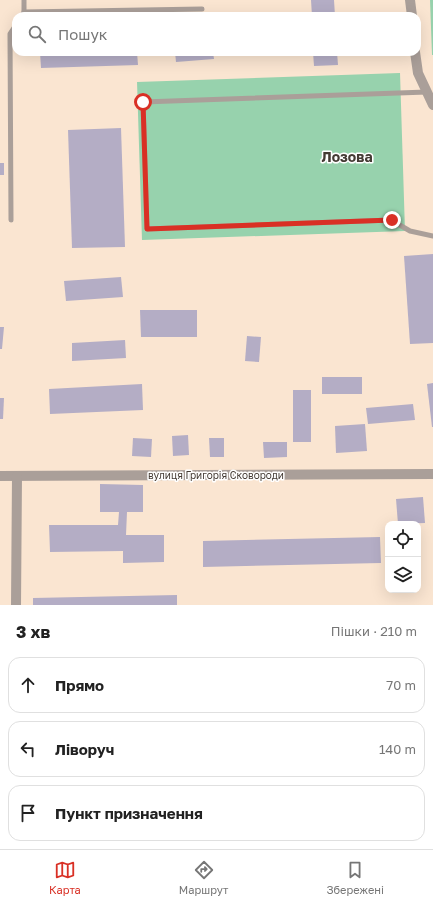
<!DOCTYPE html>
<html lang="uk">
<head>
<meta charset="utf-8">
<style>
  body { margin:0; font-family:"Golos Text",sans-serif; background:#f6f6f6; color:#222 }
  .controls { position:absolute; right:12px; bottom:12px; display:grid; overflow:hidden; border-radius:8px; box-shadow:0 4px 16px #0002 }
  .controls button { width:36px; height:36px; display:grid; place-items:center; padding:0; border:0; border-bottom:1px solid #e0e0e0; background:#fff; color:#222; font:20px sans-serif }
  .stop { position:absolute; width:12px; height:12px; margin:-9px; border:3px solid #d93025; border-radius:50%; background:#fff }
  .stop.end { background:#d93025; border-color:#fff; box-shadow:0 1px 4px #0008 }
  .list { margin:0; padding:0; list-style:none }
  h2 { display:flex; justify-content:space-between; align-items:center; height:52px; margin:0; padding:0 16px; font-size:17px }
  h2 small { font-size:13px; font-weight:400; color:#767676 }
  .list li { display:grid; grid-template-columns:26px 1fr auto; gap:12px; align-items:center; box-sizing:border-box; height:56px; margin:0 8px 8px; padding:0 8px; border:1px solid #e0e0e0; border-radius:12px }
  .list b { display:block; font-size:15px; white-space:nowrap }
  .list em { font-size:13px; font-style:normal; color:#767676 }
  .icon { flex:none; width:22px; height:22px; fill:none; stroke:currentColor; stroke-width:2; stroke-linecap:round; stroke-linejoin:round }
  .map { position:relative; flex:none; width:433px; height:605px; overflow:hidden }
  .search { position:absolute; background:#fff; box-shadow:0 4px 16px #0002; left:12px; right:12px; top:12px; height:44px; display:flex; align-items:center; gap:10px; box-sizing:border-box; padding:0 14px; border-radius:12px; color:#767676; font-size:15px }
  .sheet { height:244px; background:#fff }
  nav { display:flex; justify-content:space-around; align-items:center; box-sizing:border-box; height:56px; border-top:1px solid #e0e0e0; background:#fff; font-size:11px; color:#767676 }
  nav a { display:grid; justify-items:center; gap:2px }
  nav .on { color:#d93025 }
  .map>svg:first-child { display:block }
  .green { fill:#97d2ad }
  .building { fill:#b4adc5 }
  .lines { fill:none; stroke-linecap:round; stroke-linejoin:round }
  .lane { stroke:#aa9f99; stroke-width:5 }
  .street { stroke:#aa9f99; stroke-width:10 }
  .route { stroke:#d93025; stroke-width:5 }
  .labels { text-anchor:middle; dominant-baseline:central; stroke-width:3; stroke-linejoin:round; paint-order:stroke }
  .street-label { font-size:10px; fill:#443b34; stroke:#fff }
  .district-label { font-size:14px; font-weight:bold; fill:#443b34; stroke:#fff }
</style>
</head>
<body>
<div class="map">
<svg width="433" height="605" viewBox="0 0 433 605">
  <rect width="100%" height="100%" fill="#fae5d1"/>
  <!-- green -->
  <g class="green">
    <polygon points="430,0 433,0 433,55 432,55"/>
    <polygon points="400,73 405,231 142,240 137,82"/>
  </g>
  <!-- building -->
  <g class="building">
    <polygon points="311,0 334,0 335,16 312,16"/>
    <polygon points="234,13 234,16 207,16 207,15"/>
    <polygon points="40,52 137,52 138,65 41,68"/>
    <polygon points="175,52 213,52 214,59 176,62"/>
    <polygon points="313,52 337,52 338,65 314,66"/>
    <polygon points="121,128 125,247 72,248 68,130"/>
    <rect x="0" y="163" width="4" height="12"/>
    <polygon points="433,254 433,343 410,344 404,256"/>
    <polygon points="121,277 123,297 66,301 64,281"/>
    <polygon points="140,310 197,310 197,337 141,337"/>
    <polygon points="0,327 4,327 2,349 0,349"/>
    <polygon points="247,336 261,337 259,362 245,361"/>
    <polygon points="125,340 126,358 72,361 72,343"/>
    <rect x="322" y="377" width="40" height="17"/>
    <polygon points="433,383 433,427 432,427 427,384"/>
    <polygon points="142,384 143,410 50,414 49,389"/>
    <rect x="293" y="390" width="18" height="52"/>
    <polygon points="0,398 4,398 3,419 0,419"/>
    <polygon points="413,404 415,420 368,424 366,408"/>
    <polygon points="365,424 367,451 336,453 335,426"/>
    <polygon points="188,435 189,455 173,456 172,436"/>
    <polygon points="133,438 152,439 151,457 132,456"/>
    <polygon points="209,438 224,438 224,457 210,457"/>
    <polygon points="263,442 287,442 287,457 264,458"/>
    <polygon points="100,484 143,485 143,512 127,512 126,535 164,535 164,562 123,563 123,551 50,552 49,525 118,525 119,512 100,512"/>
    <polygon points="423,497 425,523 398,524 396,499"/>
    <polygon points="380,537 381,563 203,567 203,541"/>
    <polygon points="177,595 177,605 33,605 33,598"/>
  </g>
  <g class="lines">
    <!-- lane -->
    <g class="lane">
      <polyline points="24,12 202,9"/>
      <polyline points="22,16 24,12 24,0"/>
      <polyline points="427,92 143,102 147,229 391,220 410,231 433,236"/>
      <polyline points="11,220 10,34 16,25"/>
    </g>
    <!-- street -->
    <g class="street">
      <polyline points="410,0 412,16"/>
      <polyline points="415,52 418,73 433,105"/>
      <polyline points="0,476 433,474"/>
      <polyline points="16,605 17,476"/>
    </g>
  </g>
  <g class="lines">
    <!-- route -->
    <polyline class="route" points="143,102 147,229 392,220"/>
  </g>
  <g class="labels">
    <!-- street labels -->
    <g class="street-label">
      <text x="216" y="475">вулиця Григорія Сковороди</text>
    </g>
    <!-- district labels -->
    <g class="district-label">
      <text x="347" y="156">Лозова</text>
    </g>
  </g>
</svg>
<div class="controls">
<button><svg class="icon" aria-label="locate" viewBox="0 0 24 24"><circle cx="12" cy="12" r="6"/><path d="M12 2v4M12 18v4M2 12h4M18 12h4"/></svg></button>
<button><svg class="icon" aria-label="layers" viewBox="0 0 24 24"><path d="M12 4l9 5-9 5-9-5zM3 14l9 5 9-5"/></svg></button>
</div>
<div class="stop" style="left:143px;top:102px"></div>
<div class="stop end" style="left:392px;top:220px"></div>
<div class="search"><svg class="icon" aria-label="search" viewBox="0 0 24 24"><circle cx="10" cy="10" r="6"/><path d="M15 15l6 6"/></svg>Пошук</div>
</div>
<section class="sheet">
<h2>3 хв<small>Пішки · 210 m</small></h2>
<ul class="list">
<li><svg class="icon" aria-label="ahead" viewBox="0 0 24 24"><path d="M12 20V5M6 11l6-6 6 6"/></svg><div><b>Прямо</b></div><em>70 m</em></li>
<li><svg class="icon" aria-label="left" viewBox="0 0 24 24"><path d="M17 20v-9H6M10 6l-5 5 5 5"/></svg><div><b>Ліворуч</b></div><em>140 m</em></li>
<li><svg class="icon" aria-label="arrive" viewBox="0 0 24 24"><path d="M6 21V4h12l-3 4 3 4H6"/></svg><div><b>Пункт призначення</b></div></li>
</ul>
</section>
<nav>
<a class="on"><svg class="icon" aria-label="map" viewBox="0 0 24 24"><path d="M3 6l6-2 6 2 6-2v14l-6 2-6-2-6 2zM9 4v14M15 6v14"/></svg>Карта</a>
<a><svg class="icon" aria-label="directions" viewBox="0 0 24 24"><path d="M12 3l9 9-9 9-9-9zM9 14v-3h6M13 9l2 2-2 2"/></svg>Маршрут</a>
<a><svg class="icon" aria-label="saved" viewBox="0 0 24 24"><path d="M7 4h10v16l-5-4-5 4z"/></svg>Збережені</a>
</nav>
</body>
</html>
